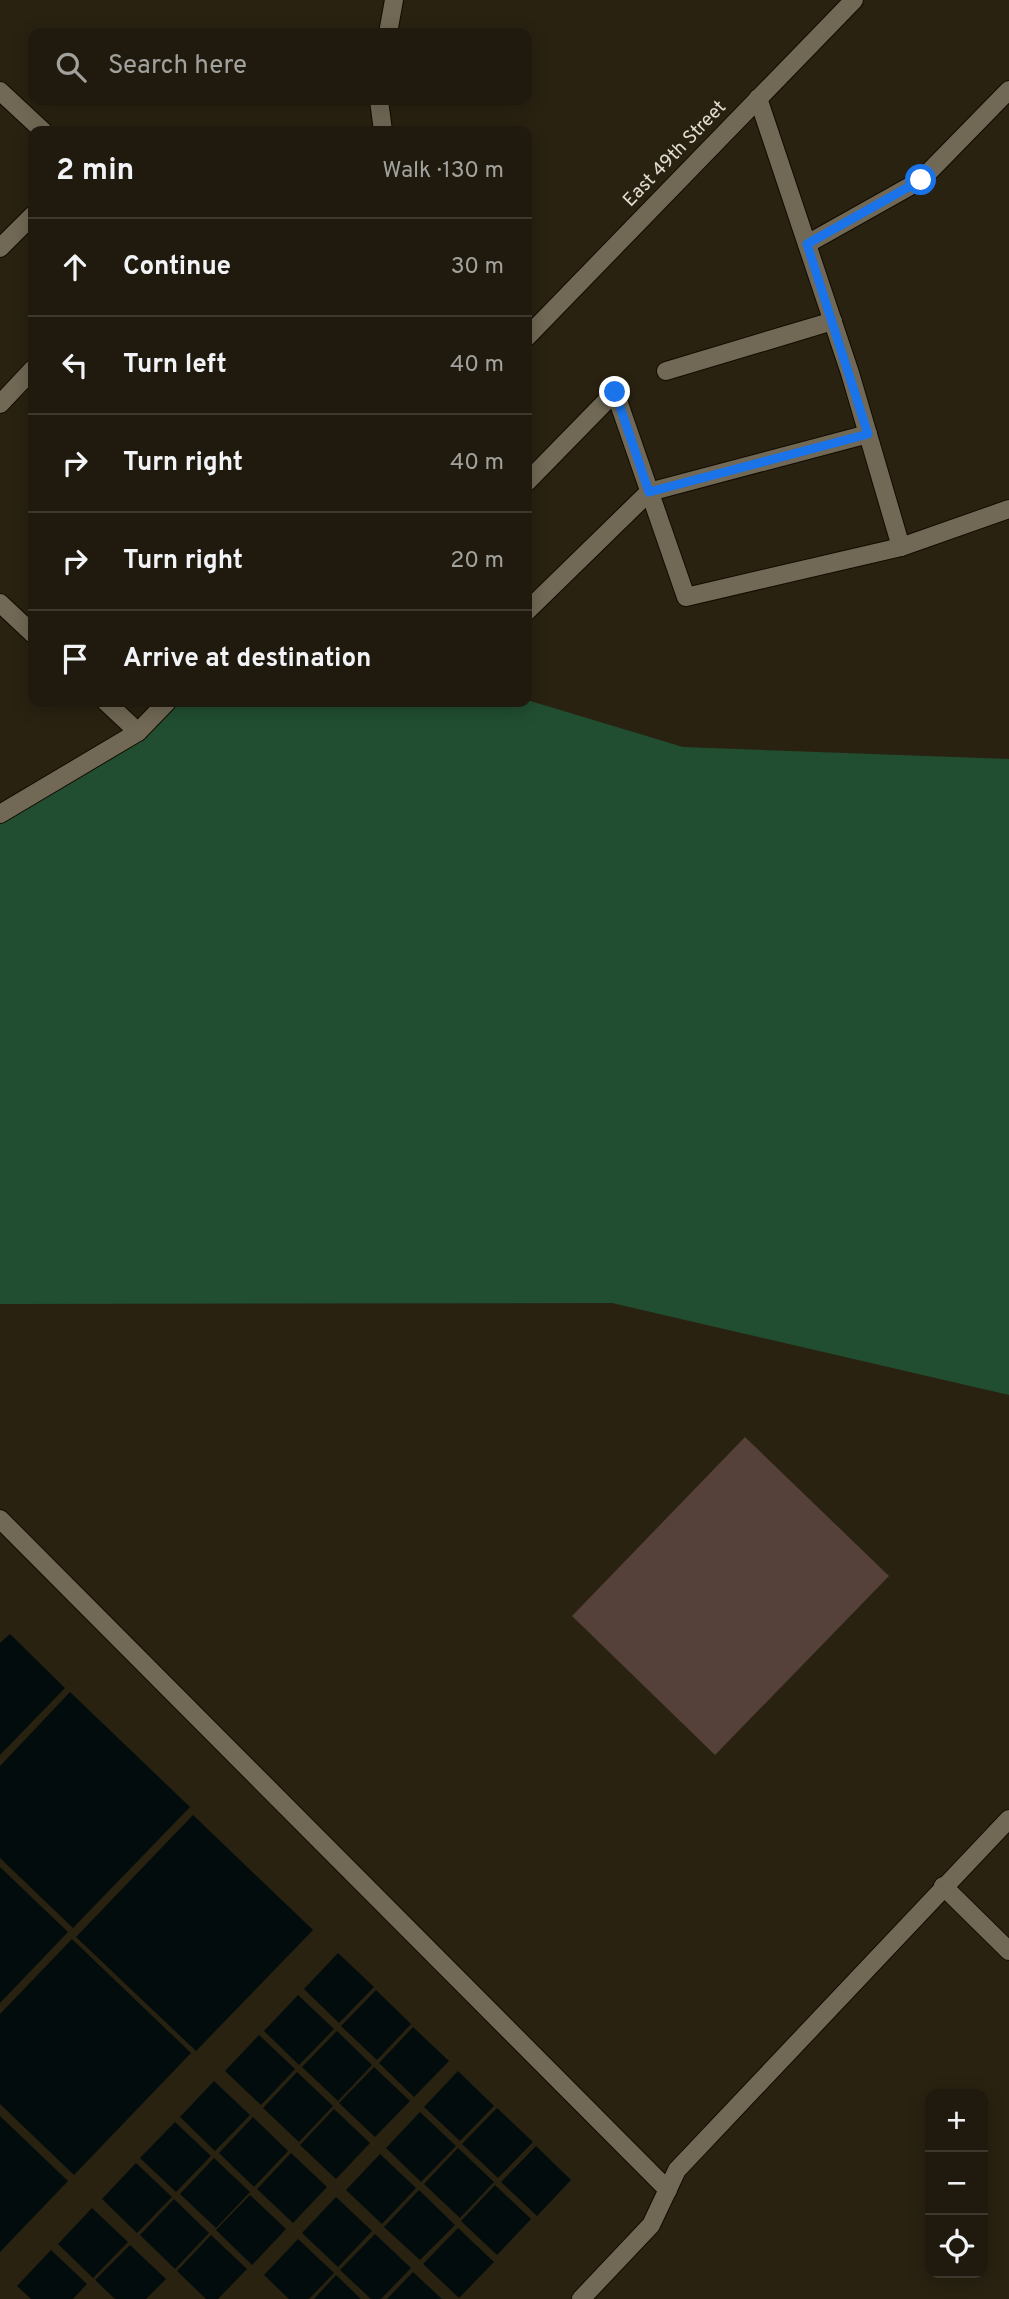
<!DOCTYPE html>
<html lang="en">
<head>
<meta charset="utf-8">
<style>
  body { margin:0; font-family:Overpass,sans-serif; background:#272316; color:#f1f3f6 }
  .controls { position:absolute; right:21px; bottom:21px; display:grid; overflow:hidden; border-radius:14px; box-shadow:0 4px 18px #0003 }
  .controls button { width:63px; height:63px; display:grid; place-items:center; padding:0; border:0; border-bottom:2px solid #3c382e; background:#1f1a0d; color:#f1f3f6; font:35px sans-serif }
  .stop { position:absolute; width:21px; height:21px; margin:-16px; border:5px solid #1a73e8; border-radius:50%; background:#fff }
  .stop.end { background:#1a73e8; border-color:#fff; box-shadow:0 2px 7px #0008 }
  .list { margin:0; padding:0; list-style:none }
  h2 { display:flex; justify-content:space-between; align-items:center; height:91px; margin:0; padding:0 28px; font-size:30px }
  h2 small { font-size:23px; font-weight:400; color:#a1a19d }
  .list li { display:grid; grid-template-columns:46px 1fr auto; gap:21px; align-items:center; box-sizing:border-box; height:98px; padding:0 28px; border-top:2px solid #3c382e }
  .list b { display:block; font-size:26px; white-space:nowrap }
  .list em { font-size:23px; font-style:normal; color:#a1a19d }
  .icon { flex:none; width:38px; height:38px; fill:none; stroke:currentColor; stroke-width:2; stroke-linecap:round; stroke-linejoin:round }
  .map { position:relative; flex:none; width:1009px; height:2299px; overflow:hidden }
  .search { position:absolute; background:#1f1a0d; box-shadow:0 4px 18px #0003; left:28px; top:28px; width:504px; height:77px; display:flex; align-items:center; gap:18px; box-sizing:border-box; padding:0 24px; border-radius:14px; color:#a1a19d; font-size:26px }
  .panel { position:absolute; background:#1f1a0d; box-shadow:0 4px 18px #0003; left:28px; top:126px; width:504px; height:581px; border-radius:14px }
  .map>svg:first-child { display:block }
  .green { fill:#214e31 }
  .water { fill:#020c0d }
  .building { fill:#55403a }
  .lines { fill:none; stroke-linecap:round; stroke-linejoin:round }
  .service-casing { stroke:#120b00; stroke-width:20 }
  .tertiary-casing { stroke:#120b00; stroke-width:20 }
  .service { stroke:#716955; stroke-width:18 }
  .tertiary { stroke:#716955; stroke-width:18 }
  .route { stroke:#1a73e8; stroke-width:9 }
  .labels { text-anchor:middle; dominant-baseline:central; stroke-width:5; stroke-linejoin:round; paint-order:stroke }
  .street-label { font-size:19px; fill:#e1dcd1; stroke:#292211 }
</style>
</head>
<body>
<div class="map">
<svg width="1009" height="2299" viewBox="0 0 1009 2299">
  <rect width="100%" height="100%" fill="#292211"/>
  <!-- green -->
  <polygon class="green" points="527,700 683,747 1009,759 1009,1395 612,1303 0,1304 0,814 167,702"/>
  <!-- water -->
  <g class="water">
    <polygon points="10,1634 65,1688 0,1755 0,1643"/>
    <polygon points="70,1692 190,1807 73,1928 0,1858 0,1766"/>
    <polygon points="193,1815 313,1930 196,2051 76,1937"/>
    <polygon points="0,1867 68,1932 0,2003"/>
    <polygon points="72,1939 191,2053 74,2175 0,2104 0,2014"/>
    <polygon points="338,1953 374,1987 339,2023 304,1989"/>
    <polygon points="376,1990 411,2024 377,2060 341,2026"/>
    <polygon points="298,1995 334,2029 299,2065 264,2031"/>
    <polygon points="413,2027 449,2061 414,2097 379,2063"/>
    <polygon points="337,2031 372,2065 338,2101 302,2067"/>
    <polygon points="259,2035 295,2069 261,2105 225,2071"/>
    <polygon points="374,2067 410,2101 375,2137 339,2103"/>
    <polygon points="458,2071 494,2106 460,2141 424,2107"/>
    <polygon points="297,2072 333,2106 299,2142 263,2108"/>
    <polygon points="214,2081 250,2115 215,2151 180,2117"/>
    <polygon points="497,2108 533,2142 498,2178 462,2144"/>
    <polygon points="334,2109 370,2143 336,2179 300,2145"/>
    <polygon points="420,2112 456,2146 421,2182 386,2148"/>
    <polygon points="0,2116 68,2181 0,2252"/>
    <polygon points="253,2117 288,2151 254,2187 219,2153"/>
    <polygon points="175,2122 211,2156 176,2192 140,2158"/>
    <polygon points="536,2146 571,2180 537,2216 501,2182"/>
    <polygon points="458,2148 494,2182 460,2218 424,2184"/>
    <polygon points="291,2153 327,2187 293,2223 257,2189"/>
    <polygon points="380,2154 416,2188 382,2224 346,2190"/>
    <polygon points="214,2158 250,2192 216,2228 180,2194"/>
    <polygon points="136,2163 172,2197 137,2233 102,2199"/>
    <polygon points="495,2185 531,2219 497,2255 461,2221"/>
    <polygon points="419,2190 455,2225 420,2260 384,2227"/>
    <polygon points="250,2195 286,2229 252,2265 216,2230"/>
    <polygon points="336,2197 372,2231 338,2267 302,2233"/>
    <polygon points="174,2199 209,2233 175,2269 140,2235"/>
    <polygon points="92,2208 128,2242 93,2278 58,2244"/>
    <polygon points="458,2228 494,2262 459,2298 423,2264"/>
    <polygon points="375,2234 411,2268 381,2299 371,2299 340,2270"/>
    <polygon points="211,2235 247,2269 218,2299 206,2299 177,2271"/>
    <polygon points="298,2239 334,2273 309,2299 289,2299 264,2275"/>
    <polygon points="130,2245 166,2279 146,2299 115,2299 95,2280"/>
    <polygon points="51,2250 87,2284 73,2299 31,2299 17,2286"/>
    <polygon points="413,2272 442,2299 387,2299"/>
    <polygon points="336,2275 361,2299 314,2299"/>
  </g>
  <!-- building -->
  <polygon class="building" points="745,1437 889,1576 715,1755 572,1616"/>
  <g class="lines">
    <!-- service casing -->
    <g class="service-casing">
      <g id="service">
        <polyline points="388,33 394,0"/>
        <polyline points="0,91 43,131"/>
        <polyline points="379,100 383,131"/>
        <polyline points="807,244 921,180 1009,90"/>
        <polyline points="0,248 33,215"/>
        <polyline points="666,371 833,321"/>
        <polyline points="0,404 33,369"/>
        <polyline points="527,482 615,392 686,597 901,547 850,373 758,98"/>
        <polyline points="901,547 1009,509"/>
        <polyline points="0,603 33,634"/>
        <polyline points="527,611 649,492 868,434"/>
        <polyline points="106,702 138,732"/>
        <polyline points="0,1519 668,2190"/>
        <polyline points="943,1886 1009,1951"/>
        <polyline points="581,2299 651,2225 677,2170 1009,1819"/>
      </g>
    </g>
    <!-- tertiary casing -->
    <g class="tertiary-casing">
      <g id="tertiary">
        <polyline points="527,337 854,0"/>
        <polyline points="0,814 138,732 167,702"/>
      </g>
    </g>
    <!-- service -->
    <use href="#service" class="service"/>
    <!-- tertiary -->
    <use href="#tertiary" class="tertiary"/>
  </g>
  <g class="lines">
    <!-- route -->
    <polyline class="route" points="615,392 649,492 868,434 807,244 921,180"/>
  </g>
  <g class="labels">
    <!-- street labels -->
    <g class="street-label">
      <text transform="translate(675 154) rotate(-46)">East 49th Street</text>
    </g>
  </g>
</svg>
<div class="controls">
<button>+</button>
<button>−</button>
<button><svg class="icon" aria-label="locate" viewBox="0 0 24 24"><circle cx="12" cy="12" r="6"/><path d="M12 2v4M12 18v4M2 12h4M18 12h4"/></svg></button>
</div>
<div class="stop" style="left:921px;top:180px"></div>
<div class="stop end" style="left:615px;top:392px"></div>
<div class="search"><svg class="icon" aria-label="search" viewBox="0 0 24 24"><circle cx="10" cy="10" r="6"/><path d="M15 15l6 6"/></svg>Search here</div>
<section class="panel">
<h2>2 min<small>Walk · 130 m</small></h2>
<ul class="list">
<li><svg class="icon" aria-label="ahead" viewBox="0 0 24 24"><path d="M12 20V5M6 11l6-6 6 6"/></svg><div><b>Continue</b></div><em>30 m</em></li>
<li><svg class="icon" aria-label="left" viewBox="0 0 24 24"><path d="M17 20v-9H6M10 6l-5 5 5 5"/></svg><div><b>Turn left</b></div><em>40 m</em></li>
<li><svg class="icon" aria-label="right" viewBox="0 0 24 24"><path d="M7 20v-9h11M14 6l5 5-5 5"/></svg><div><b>Turn right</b></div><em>40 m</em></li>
<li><svg class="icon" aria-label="right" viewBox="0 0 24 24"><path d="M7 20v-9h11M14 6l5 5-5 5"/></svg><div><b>Turn right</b></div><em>20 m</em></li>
<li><svg class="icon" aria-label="arrive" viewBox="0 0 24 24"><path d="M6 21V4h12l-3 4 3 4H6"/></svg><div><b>Arrive at destination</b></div></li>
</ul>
</section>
</div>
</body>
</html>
